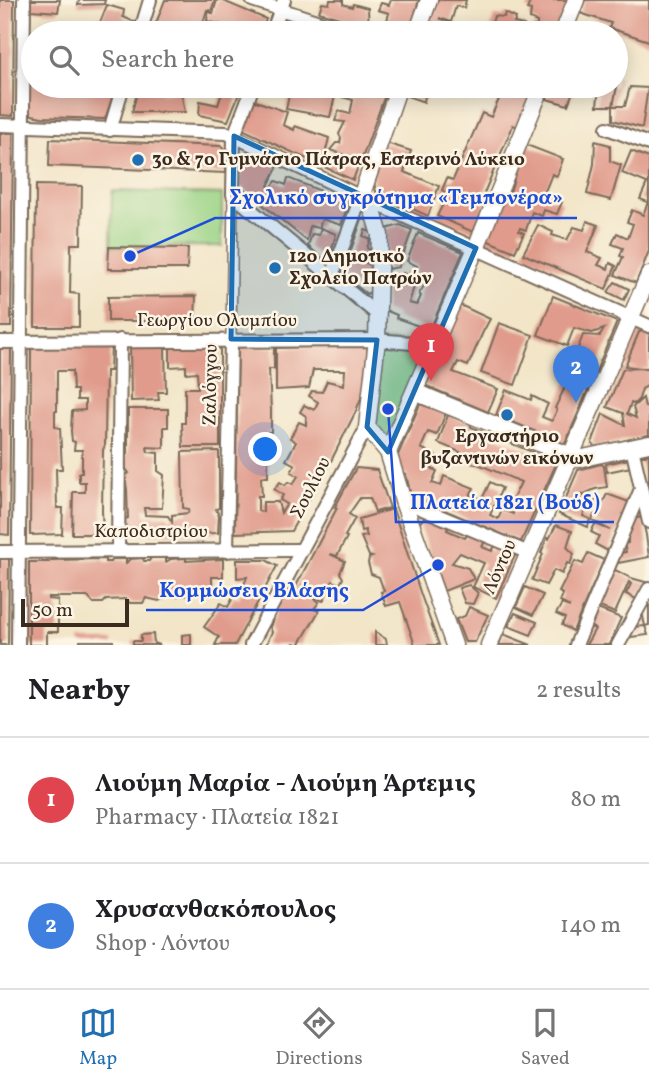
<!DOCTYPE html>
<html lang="en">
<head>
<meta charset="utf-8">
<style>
  body { margin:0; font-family:Vollkorn,serif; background:#f2f2f2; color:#202124 }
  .scale { position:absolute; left:21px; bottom:18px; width:108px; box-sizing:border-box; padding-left:7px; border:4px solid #3b2a1e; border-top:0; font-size:19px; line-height:24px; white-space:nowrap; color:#3b2a1e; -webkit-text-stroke:5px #fcf5e5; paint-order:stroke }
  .you { position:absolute; left:266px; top:450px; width:24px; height:24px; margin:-18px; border:5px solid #fff; border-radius:50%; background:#1a73e8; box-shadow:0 0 0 10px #1a73e833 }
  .badge { display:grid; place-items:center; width:46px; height:46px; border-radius:50%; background:#1f6fb2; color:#fff; font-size:23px; font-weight:700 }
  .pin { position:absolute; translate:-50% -58px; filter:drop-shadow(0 2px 4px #0008) }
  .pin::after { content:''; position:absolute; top:37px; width:24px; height:21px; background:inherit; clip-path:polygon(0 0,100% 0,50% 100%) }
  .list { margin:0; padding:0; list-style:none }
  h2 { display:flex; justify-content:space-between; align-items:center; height:91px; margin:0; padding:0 28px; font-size:30px }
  h2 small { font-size:23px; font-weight:400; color:#757577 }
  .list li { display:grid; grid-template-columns:46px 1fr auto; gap:21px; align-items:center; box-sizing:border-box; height:126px; padding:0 28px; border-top:2px solid #e0e0e0 }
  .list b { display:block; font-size:26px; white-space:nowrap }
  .list p { margin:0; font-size:23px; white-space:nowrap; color:#757577 }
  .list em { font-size:23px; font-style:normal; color:#757577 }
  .icon { flex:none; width:38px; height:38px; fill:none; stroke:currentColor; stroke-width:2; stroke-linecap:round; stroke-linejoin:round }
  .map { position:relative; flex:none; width:649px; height:645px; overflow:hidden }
  .search { position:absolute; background:#fff; box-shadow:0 4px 18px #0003; left:21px; right:21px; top:21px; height:77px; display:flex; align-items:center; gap:18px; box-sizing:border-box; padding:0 24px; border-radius:38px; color:#757577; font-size:26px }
  .sheet { height:343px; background:#fff }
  nav { display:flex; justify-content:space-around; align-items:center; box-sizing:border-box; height:98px; border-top:2px solid #e0e0e0; background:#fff; font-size:19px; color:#757577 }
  nav a { display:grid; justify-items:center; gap:4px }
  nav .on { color:#1f6fb2 }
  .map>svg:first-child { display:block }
  .green { fill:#9ad385; stroke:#6a7e52; stroke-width:2 }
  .building { fill:#e09b8c; fill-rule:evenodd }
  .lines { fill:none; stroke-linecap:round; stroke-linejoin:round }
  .pedestrian-casing { stroke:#7b6b5a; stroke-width:12 }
  .minor-casing { stroke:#7b6b5a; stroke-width:16 }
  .tertiary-casing { stroke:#7b6b5a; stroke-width:19 }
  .pedestrian { stroke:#fff; stroke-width:9 }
  .minor { stroke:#fff; stroke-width:12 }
  .tertiary { stroke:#fff; stroke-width:16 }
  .marked { fill:#1f6fb2; fill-opacity:0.2; stroke:#1f6fb2; stroke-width:5; stroke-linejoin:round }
  .poi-dot { fill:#1f6fb2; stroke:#fcf5e5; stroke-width:2.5 }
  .labels { text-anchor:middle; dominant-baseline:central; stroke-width:5; stroke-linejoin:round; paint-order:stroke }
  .poi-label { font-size:19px; font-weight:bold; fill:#3b2a1e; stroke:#fcf5e5; text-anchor:start }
  .street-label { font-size:19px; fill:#3b2a1e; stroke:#fcf5e5 }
  .leader { fill:none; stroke:#1d4ed8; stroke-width:2.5 }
  .callout-dot { fill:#1d4ed8; stroke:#fcf5e5; stroke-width:2.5 }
  .callout-label { font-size:21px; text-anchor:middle; font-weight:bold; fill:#1d4ed8; stroke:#fcf5e5; stroke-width:5; stroke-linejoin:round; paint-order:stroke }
</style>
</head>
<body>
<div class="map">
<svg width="649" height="645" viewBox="0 0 649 645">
  <rect width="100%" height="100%" fill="#fcf5e5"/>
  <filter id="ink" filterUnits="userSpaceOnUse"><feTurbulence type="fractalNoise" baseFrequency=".0143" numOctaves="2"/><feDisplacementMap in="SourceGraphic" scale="14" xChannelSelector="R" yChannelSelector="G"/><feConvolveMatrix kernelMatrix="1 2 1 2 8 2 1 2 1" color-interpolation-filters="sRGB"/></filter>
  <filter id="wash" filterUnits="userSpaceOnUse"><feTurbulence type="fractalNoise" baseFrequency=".00686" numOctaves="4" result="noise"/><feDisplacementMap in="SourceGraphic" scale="28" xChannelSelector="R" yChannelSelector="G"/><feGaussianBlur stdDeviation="1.57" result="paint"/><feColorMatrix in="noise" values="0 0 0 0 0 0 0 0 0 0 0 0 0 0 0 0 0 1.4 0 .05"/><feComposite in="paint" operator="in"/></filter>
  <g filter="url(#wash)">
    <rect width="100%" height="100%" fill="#f2e5c8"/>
    <!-- green -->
    <g class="green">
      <polygon points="112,191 222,194 222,246 111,247"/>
      <polygon points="377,340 435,345 388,452 367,427"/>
    </g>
    <g id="blocks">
      <!-- building -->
      <g class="building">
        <polygon points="0,0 14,0 13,116 0,115"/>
        <polygon points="31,0 60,0 58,12 31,10"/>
        <polygon points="79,0 105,0 104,4 78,5"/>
        <polygon points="165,0 215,0 211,11 207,10 200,33 184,33 155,26"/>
        <polygon points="217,0 221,0 266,19 261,33 239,33 241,30 207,21 208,12 213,13"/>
        <polygon points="330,0 343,0 343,4 352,7 353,4 368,8 369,31 366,30 365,33 349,33 351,27 346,20 319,12 322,3 329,4"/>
        <polygon points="391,0 419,0 409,33 397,31 396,33 374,33 376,25 385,28 389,13 378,10 381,3 389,5"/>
        <polygon points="435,0 466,0 464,8 456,6 451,22 439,18 456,25 453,33 421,33"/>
        <polygon points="531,0 569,0 555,33 531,33 534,26 537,27 537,22 530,19 531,10 527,9"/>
        <polygon points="585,0 649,0 649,41 609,28 611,23 580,13"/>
        <polygon points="107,5 124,10 123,17 137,23 133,33 81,33 82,29 97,30"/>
        <polygon points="505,13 516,18 514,23 524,25 522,33 512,30 510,33 498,33 490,30 494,16 504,17"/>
        <polygon points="153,27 171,33 151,33"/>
        <polygon points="278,29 304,31 304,33 277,33"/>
        <polygon points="616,77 619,77 613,106 597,106 599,86 616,86"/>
        <polygon points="28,83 33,84 33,86 116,86 105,119 42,117 32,115 27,109"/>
        <polygon points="139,86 167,86 160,93 181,91 185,112 132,112"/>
        <polygon points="198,86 242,86 228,121 199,115 200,101 218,105 222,93"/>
        <polygon points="336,86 352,86 353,90 365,94 369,90 385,95 361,161 330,150 336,143 340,143 341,138 339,134 345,122 335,121 339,111 350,114 353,100 335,95"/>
        <polygon points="405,86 433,86 431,92 419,88 418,92 425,96 424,102 401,94"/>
        <polygon points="471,86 493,86 493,88 471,89"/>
        <polygon points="514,86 536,86 525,112 523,111 518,127 513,125 484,193 489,195 473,232 437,216 448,194 442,190 447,178 453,180 482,113 491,117 504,88 513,90"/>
        <polygon points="551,86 581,86 580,91 574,89 568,105 547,99"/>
        <polygon points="630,87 648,88 642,128 613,120 613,106 625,106"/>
        <polygon points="290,90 335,96 330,117 286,109"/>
        <polygon points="253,100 287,112 283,125 294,130 295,126 329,138 322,166 242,129"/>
        <polygon points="0,133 13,133 11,327 0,327"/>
        <polygon points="50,139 221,146 226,153 226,173 49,166"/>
        <polygon points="595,141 610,145 610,161 621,165 611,200 587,194 594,164"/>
        <polygon points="383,142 411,151 404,172 439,186 428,216 376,192 372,172"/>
        <polygon points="524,144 563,159 557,176 552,174 543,196 562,202 557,214 544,210 542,216 532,212 526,230 520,228 519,231 524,233 515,252 486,240 506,191 510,192 514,179 511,178"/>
        <polygon points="631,151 649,158 649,251 636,283 615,275 623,257 620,256 623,248 612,244 617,233 628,238 633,224 627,222 632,210 643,215 648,202 640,199 647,183 622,173"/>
        <polygon points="327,158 359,164 353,180 324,167"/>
        <polygon points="266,161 278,166 268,186 271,188 276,181 286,185 288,178 349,202 341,225 322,219 319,228 310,226 307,241 240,186 240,164"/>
        <polygon points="36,185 82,186 81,244 71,244 70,293 79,294 79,327 35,327"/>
        <polygon points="362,219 372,222 371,232 365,230 363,236 370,239 367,248 370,250 366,263 372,265 372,290 367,294 342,275"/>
        <polygon points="587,221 598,225 587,252 602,258 598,265 608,269 610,263 616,266 606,289 523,254 538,225 553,232 552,235 567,240 574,227 584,230"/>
        <polygon points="400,225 412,230 402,258 399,256 399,267 388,269 386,229"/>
        <polygon points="321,228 336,234 328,263 308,246 312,234 319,235"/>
        <path d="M418,233L463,252L430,330L396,318L397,315L385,310L387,280L398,285L403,273L413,279L417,266L407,261ZM416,280L425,284L419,294L421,296L417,305L409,303Z"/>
        <polygon points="109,247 188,248 187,269 108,269"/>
        <polygon points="615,282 629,289 624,300 608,292"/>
        <polygon points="196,296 195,321 108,321 108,297"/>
        <polygon points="553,296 617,322 565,444 496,415 506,390 531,400 532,396 548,404 542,417 552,421 557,410 555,408 574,368 572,364 583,335 600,336 604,329 592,333 574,328 567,346 538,335"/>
        <polygon points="460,305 490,319 483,332 468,366 458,362 453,372 498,389 488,412 422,384"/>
        <polygon points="499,323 533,335 515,385 481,373"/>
        <polygon points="644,331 649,334 649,368 640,368 649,370 649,385 642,389 639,399 634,404 631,403 627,414 636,418 633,407 643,398 645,407 649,406 649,435 595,447 592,443 603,414 625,425 623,413 607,407 623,369 640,368 625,366 639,332"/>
        <polygon points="368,345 364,390 356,411 331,461 291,531 235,533 238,347 274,347 274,369 269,369 271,410 271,432 268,432 270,453 268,453 268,477 261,477 262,496 258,496 258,511 263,512 263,502 278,502 281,513 287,504 280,500 283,495 274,489 280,482 285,485 288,482 293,484 298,476 291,472 295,465 286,460 296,442 290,438 299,422 306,425 306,416 300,412 304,405 314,410 318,402 309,396 312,391 322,392 327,381 344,385 345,370 313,370 309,388 276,390 276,348"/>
        <polygon points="111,346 110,371 106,371 105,445 103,450 102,511 103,534 72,534 73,492 85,492 85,482 79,482 79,473 82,473 82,450 74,450 75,442 72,441 71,431 72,411 85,410 85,400 77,400 77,390 73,390 72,371 57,371 57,411 55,411 55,427 60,428 62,469 56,469 57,508 63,508 62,534 30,535 31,347"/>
        <polygon points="130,347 165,347 166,392 158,392 159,400 131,401"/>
        <polygon points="170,347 220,347 220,447 183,447 182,423 185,423 185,388 198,388 197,372 186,373 186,366 170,367"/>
        <polygon points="0,348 11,348 9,535 0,534"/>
        <polygon points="420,404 446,413 437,435 428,432 421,448 436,456 432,469 437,471 432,483 441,486 444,476 474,488 470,495 482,499 490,482 502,488 490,515 498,519 502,510 513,514 517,503 512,501 521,482 478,464 474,464 457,457 460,452 438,443 448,415 470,423 471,427 557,462 521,542 411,496 406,474 401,472 398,455"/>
        <polygon points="128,409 168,409 168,427 164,427 164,448 147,447 148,452 158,453 158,471 164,475 162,508 144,508 145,515 168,516 172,522 172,515 188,513 189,509 183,508 182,452 219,451 219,508 216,509 219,516 218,533 126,534 125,519 128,518 127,490 125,476 129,473 126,469 125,455 128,453"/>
        <polygon points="649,454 649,488 648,488 639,456"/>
        <polygon points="628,459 631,467 607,472 606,464"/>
        <polygon points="601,464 604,466 607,487 595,489 582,495 595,501 590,512 585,510 583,516 590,519 588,527 559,514 578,470"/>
        <polygon points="356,468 377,470 390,508 375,512 370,498 360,498 349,514 355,518 345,536 347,537 337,556 330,554 345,561 340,573 343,578 340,584 333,581 323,601 301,591 319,602 314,609 319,611 299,645 294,643 293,645 266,645 272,632 270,627 286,589 295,588 337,508 335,507"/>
        <polygon points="607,494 629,502 608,551 595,544 599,536 591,532 595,524 610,530 592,520 594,515 597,514"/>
        <polygon points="393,509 421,595 439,645 415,645 400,602 386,606 381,592 384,591 379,577 371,574 368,563 369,558 372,557 369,556 361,537 367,536 365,530 361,531 359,519"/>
        <polygon points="427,516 448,528 447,530 465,538 467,535 485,541 482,547 492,551 495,546 515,555 496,598 473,587 484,563 460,553 452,563 468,568 474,579 444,591 419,523"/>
        <polygon points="642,517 646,535 649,557 618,563 617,554 626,552 624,544 628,543 628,540 625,541 632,519"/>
        <polygon points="556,525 572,531 567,547 574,554 570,564 567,563 562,574 554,570 546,585 532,580 543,554 541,553 547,538 549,539"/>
        <polygon points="588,553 604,560 573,631 562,625 565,618 556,614 562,604 570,607 560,602 563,594 559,592 575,561 583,564"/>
        <polygon points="166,557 166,562 171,559 186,558 186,561 223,559 223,577 212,577 212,589 202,589 202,593 171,597 167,596 159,601 146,598 143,603 130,603 126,599 106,600 103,603 93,603 88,597 48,597 48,599 58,600 58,632 47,632 47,645 29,645 29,562 49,562 52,560 105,559 105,562 111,562 113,559 126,559 126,563 130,559 143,558 144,561 149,561 151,558"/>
        <polygon points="0,559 9,559 8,645 0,645"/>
        <polygon points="237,560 266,560 277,566 235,645 215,645 219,637 204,627 221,603 228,607 234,596 239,598 247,577 237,578"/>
        <polygon points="613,569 631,578 649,583 636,599 626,594 631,584 629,582 615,613 597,606"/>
        <polygon points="469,585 478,593 473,604 465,603 459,588"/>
        <polygon points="525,587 543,595 533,615 516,607"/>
        <polygon points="649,600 649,625 645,626 642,612"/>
        <polygon points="469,607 488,615 475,642 465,642 456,619 465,616"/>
        <polygon points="595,608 621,618 609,645 586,645 595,629 587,625"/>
        <polygon points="515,613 537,622 531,635 508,626"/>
        <polygon points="645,626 648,635 630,637 633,627"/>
        <polygon points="375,632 386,639 387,645 375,645"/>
        <polygon points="153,634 154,643 160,645 133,645 133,641 141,641 141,635"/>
        <polygon points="191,634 191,645 182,645 182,635"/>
        <polygon points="503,634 531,645 499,645"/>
        <rect x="80" y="641" width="33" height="4"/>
      </g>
    </g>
  </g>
  <g filter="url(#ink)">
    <use href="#blocks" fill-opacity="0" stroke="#7b6b5a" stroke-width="2"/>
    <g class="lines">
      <!-- pedestrian casing -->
      <g class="pedestrian-casing">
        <polyline id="pedestrian" points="231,339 233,195"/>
      </g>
      <!-- minor casing -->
      <g class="minor-casing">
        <g id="minor">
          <polyline points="252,0 344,30"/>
          <polyline points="140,33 150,0"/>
          <polyline points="272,33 284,0"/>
          <polyline points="253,86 234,136 233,195 378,315"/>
          <polyline points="0,125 226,133 234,136 361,197 649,326"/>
          <polyline points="607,128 649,144"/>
          <polyline points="110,130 123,86"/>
          <polyline points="332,276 361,197"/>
          <polyline points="0,342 377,340 435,345"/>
          <polyline points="632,448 649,522"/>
          <polyline points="403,501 529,553"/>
          <polyline points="118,551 120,340"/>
          <polyline points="227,551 231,339"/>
          <polyline points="0,552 302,550"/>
          <polyline points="18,645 24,0"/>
          <polyline points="251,645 367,427"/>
          <polyline points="576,645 641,489"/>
          <polyline points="618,645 649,589"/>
        </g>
      </g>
      <!-- tertiary casing -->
      <g class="tertiary-casing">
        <g id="tertiary">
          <polyline points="417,33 429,0"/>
          <polyline points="563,33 576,0"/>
          <polyline points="399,86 361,197 372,208 380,235 377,340 367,427 388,452 403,501 454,645"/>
          <polyline points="415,392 578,459 649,444"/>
          <polyline points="388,452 476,248 542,86"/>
          <polyline points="489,645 649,275"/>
        </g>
      </g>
      <!-- pedestrian -->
      <use href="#pedestrian" class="pedestrian"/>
      <!-- minor -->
      <use href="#minor" class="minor"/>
      <!-- tertiary -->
      <use href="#tertiary" class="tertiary"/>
    </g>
  </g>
  <!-- marked area -->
  <path class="marked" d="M234,136L476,248L388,452L367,427L377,340L231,339Z"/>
  <!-- markers -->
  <g class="poi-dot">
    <circle cx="138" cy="160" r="7"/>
    <circle cx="275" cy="268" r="7"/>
    <circle cx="507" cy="415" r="7"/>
  </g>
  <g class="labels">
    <!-- poi labels -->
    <g class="poi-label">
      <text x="152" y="160">3ο &amp; 7ο Γυμνάσιο Πάτρας, Εσπερινό Λύκειο</text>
      <text x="289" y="257">12ο Δημοτικό<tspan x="289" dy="22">Σχολείο Πατρών</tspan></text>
      <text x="507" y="437" text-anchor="middle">Εργαστήριο<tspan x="507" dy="22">βυζαντινών εικόνων</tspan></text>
    </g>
    <!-- street labels -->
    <g class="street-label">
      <text x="217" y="321">Γεωργίου Ολυμπίου</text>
      <text transform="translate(211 385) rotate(-89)">Ζαλόγγου</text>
      <text transform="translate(311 488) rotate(-63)">Σουλίου</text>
      <text x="151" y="532">Καποδιστρίου</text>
      <text transform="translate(500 567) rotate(-66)">Λόντου</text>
    </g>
  </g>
  <!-- callouts -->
  <path class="leader" d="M130 256L215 218H577M388 409L396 522H614M438 565L363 610H146"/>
  <g class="callout-dot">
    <circle cx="130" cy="256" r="7"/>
    <circle cx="388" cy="409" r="7"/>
    <circle cx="438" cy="565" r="7"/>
  </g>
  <g class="callout-label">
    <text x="396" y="204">Σχολικό συγκρότημα «Τεμπονέρα»</text>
    <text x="505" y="509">Πλατεία 1821 (Βούδ)</text>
    <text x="254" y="597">Κομμώσεις Βλάσης</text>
  </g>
</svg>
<div class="scale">50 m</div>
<div class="you"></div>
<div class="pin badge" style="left:431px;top:381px;background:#e0444e">1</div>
<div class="pin badge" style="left:576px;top:403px;background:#3f7fe0">2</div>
<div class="search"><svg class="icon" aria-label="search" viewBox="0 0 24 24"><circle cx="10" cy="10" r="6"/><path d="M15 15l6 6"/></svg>Search here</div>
</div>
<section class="sheet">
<h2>Nearby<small>2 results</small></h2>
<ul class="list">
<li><span class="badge" style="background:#e0444e">1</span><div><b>Λιούμη Μαρία - Λιούμη Άρτεμις</b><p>Pharmacy · Πλατεία 1821</p></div><em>80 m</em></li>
<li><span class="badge" style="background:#3f7fe0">2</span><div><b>Χρυσανθακόπουλος</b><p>Shop · Λόντου</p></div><em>140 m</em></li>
</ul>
</section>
<nav>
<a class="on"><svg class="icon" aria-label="map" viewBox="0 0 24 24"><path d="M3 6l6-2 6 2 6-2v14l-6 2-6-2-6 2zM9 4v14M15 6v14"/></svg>Map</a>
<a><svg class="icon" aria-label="directions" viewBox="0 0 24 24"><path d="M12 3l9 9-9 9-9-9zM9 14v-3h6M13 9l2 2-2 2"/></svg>Directions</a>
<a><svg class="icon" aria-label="saved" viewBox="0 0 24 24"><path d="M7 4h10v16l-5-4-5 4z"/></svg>Saved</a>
</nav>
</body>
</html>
